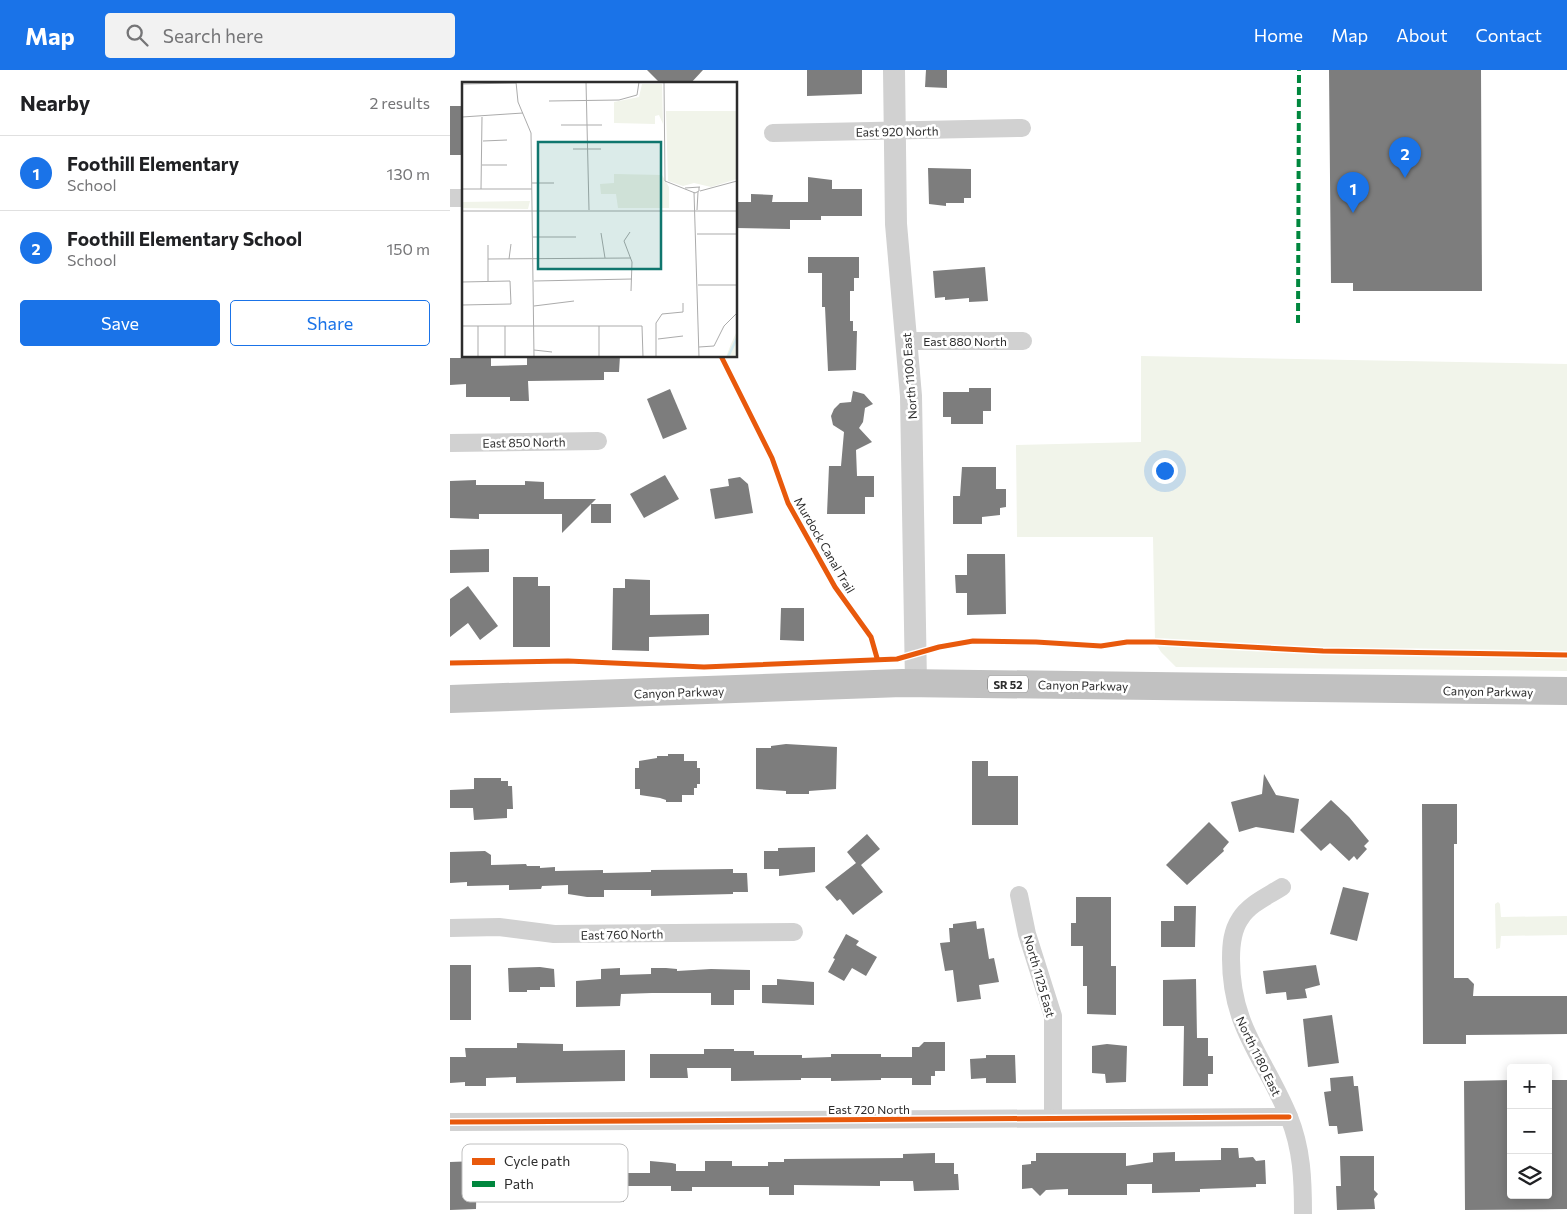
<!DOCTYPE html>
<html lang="en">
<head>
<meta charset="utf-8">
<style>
  body { margin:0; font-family:Commissioner,sans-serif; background:#f2f2f2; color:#202124 }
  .controls { position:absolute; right:15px; bottom:15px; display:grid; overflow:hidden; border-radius:5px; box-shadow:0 2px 12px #0003 }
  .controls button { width:45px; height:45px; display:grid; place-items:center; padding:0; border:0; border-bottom:1px solid #e0e0e0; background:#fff; color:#202124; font:25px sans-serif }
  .you { position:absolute; left:714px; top:400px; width:18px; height:18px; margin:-12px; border:4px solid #fff; border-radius:50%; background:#1a73e8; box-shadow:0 0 0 8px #1a73e833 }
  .badge { display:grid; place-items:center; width:32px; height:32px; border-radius:50%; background:#1a73e8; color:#fff; font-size:16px; font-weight:700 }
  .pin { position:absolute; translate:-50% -41px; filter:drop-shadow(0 1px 2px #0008) }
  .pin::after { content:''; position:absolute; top:26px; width:18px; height:15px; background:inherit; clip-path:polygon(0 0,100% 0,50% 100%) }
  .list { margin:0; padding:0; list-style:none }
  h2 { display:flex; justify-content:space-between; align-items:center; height:65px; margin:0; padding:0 20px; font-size:21px }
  h2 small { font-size:16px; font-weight:400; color:#757577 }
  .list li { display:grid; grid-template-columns:32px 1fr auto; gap:15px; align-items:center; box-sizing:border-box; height:75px; padding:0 20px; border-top:1px solid #e0e0e0 }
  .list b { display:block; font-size:19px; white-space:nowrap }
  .list p { margin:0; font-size:16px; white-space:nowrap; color:#757577 }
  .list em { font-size:16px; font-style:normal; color:#757577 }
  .actions { display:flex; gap:10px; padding:15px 20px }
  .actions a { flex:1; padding:11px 0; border:1px solid #1a73e8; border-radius:5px; text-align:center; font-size:18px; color:#1a73e8 }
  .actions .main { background:#1a73e8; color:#fff }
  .icon { flex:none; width:28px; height:28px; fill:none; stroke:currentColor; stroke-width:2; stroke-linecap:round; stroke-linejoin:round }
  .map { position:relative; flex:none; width:1117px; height:1144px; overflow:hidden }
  header { display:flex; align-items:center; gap:30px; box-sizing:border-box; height:70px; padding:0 25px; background:#1a73e8; color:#fff }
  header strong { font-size:24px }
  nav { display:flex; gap:28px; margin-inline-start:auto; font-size:18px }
  .search { width:350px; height:45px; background:#f2f2f2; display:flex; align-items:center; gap:12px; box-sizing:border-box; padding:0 18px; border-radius:5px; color:#757577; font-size:19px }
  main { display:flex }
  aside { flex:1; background:#fff }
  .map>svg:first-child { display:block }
  .green { fill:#f1f4ea }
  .building { fill:#7d7d7d }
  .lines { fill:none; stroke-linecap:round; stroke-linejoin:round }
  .minor { stroke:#d1d1d1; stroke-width:18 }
  .tertiary { stroke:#d1d1d1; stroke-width:22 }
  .trunk { stroke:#c1c1c1; stroke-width:28 }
  .quiet { stroke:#00873e; stroke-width:4; stroke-dasharray:8 4; stroke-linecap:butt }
  .cycleway-casing { stroke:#fff; stroke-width:8 }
  .cycleway { stroke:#e8590c; stroke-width:5 }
  .labels { text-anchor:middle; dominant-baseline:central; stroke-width:5; stroke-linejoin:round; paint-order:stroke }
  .shield { fill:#fff; stroke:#6b6b6b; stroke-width:1 }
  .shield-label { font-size:11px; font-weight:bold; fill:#2c2c2c }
  .street-label { font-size:12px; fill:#2c2c2c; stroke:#fff }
  .inset-river { fill:none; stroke:#d5ecf2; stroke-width:2.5 }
  .inset-road { fill:none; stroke:#ababab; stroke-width:1 }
  .view { fill:#0f766e; fill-opacity:0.15; stroke:#0f766e; stroke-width:2.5 }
  .inset-edge { fill:none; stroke:#2c2c2c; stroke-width:2.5 }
  .key { fill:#fff; stroke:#c0c0c0; stroke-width:1 }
  .key-label { font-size:14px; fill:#2c2c2c }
</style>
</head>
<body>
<header>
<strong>Map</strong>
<div class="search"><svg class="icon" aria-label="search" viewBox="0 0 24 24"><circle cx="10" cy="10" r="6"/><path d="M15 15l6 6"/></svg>Search here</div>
<nav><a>Home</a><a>Map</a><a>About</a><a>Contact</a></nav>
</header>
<main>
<aside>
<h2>Nearby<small>2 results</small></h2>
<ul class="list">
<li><span class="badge">1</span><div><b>Foothill Elementary</b><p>School</p></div><em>130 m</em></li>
<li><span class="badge">2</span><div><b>Foothill Elementary School</b><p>School</p></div><em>150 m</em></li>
</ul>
<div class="actions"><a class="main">Save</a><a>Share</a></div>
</aside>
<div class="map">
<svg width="1117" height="1144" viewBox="0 0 1117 1144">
  <rect width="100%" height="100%" fill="#fff"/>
  <!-- green -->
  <g class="green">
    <polygon points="691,286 1117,294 1117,601 726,597 711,582 705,572 703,467 567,467 566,375 691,372"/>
    <polygon points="1048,832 1050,834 1051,847 1117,846 1117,865 1051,866 1050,878 1046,879 1045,834"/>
  </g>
  <!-- building -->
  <g class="building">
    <polygon points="197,0 253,0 240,14 211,14"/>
    <polygon points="357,0 412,0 412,24 357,26"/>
    <polygon points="476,0 497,0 497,18 475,17"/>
    <polygon points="879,0 1031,0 1032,221 903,221 903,213 881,213"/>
    <rect x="0" y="36" width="14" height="49"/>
    <polygon points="478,98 521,99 521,128 514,128 514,133 496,133 496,136 479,134"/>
    <polygon points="358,107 382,110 382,119 412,119 412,146 371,146 371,150 340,150 340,159 286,158 286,132 301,132 301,124 323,125 322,132 358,132"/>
    <polygon points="358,187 409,187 409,208 404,208 404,221 400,221 400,251 403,251 403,261 407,261 406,300 378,301 375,237 372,237 372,203 358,203"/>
    <polygon points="535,197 538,231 519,232 519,228 495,230 495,227 485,228 483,201"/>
    <polygon points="170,286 169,302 154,302 154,310 78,311 79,331 60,331 60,327 16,327 16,314 0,315 0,288 41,288 41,296 77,295 77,288"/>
    <polygon points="519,318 541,318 541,341 533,341 533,354 501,354 501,347 493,347 493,322 519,322"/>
    <polygon points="220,319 237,359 213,369 197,329"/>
    <polygon points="403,321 414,324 423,334 415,338 413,352 409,358 422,372 406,380 407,406 424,406 424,427 415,427 415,444 377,444 379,396 391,396 394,362 383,355 381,346 384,339 390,333 401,332"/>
    <polygon points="512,397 546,397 546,419 556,419 556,437 550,438 550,445 532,447 532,454 503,454 503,426 510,426"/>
    <polygon points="215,405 229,429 194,448 180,424"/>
    <polygon points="290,407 298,414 303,443 265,449 260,419 279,416 278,409"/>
    <polygon points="26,410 26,415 75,415 75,411 94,412 94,429 146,429 141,434 161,434 161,453 141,453 141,434 112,463 112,444 29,444 29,449 0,448 0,411"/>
    <polygon points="39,479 39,502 0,503 0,480"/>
    <polygon points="517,484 555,484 556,544 517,545 517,523 506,523 505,505 517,505"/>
    <polygon points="63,507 88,507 88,516 100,516 100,577 63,577"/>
    <polygon points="175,509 200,510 200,545 259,544 259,565 199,567 199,581 162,580 163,518 175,518"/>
    <polygon points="18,516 48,556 30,570 18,553 0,567 0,529"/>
    <polygon points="331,538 354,538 354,571 330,570"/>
    <polygon points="336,674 387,677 386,719 359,721 359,724 336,724 336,721 306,719 306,678 321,678 321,676"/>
    <polygon points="218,684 234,684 234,691 247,691 247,698 250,698 250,714 247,714 247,718 244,718 244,725 232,725 232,732 216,732 216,730 210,728 190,725 190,719 185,719 185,698 189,698 189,691 207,688 207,686 218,686"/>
    <polygon points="522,691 538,691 538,706 568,706 568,755 522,755"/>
    <polygon points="814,704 826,725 849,729 844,763 806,757 789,762 781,732 812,724"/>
    <polygon points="24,708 51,708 51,711 58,711 58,716 62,716 63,739 57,739 57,748 24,750 23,738 0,738 0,720 24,719"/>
    <polygon points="881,730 899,747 919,771 914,776 917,779 907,790 904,786 899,791 880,773 871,781 850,760"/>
    <polygon points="972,734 1007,734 1007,774 1004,774 1004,908 1018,908 1024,914 1023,926 1117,926 1117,964 1016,965 1016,974 973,974"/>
    <polygon points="759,752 779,772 773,779 774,781 737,815 716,795"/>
    <polygon points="417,764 430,779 411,795 433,822 403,845 390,829 387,831 375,817 406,793 397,782"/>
    <polygon points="365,777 365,802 329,806 329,799 314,799 314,781 328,781 328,778"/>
    <polygon points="35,781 41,785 41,795 76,794 77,796 90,796 90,798 105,797 105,801 153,800 153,803 201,802 201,800 283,799 283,803 297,803 298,822 283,822 283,824 201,826 201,820 154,820 154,827 137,827 118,824 118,815 92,816 91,819 59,820 59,815 17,816 17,812 0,813 0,782"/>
    <polygon points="893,817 919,823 907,871 880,864"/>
    <polygon points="626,827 661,827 661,896 666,896 666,945 637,944 637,916 633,916 633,876 621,876 621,853 626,853"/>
    <polygon points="724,836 746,836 745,877 711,877 711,851 724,851"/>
    <polygon points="526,851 527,859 534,858 539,889 544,888 549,912 529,915 531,929 507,932 503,900 495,901 490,873 500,872 499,858 503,858 503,854"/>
    <polygon points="396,864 409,871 406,875 427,887 416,906 402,898 394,911 378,902 385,889 383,888"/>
    <rect x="0" y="895" width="21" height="55"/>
    <polygon points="866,895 870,915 855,919 857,928 837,930 836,922 816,924 813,901"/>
    <polygon points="90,897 104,899 105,917 90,917 90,920 77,920 77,922 59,922 58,898"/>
    <polygon points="170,898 170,905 201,904 201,898 216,898 227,899 227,901 261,899 300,900 300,920 284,920 284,935 261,935 261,923 202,923 171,924 170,936 126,937 126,911 151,909 151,899"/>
    <polygon points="327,909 364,912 364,935 312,933 312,915 327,915"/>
    <polygon points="746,909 747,968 758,968 758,986 763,986 763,1004 758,1004 758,1016 733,1016 734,956 713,956 713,910"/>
    <polygon points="882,945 889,993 858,997 853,949"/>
    <polygon points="474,972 495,972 495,1001 485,1001 485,1006 481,1006 481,1015 462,1015 462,1008 431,1008 431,1010 381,1011 381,1008 351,1008 351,1010 281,1011 281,998 237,998 238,1008 200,1008 200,984 254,984 254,979 284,979 284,981 304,981 304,985 352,985 352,988 381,987 381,984 431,984 431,987 462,987 462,977 469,977"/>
    <polygon points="67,973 113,974 113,981 175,980 175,1011 66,1013 66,1007 36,1008 36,1016 15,1016 15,1012 0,1013 0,987 16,987 15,978 67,978"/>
    <polygon points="657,974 677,976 676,1012 656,1013 655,1004 642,1003 642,976"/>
    <polygon points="536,985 565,985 566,1013 536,1013 536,1008 521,1009 520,989 536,988"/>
    <polygon points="903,1006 904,1016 908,1016 913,1061 888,1064 887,1056 879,1056 874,1022 881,1021 880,1008"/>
    <polygon points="1061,1010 1061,1125 1098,1125 1098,1010 1117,1010 1117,1139 1015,1140 1014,1011"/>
    <polygon points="771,1078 788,1078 789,1088 803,1087 806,1091 815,1090 816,1114 806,1114 806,1117 750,1119 750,1122 702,1123 702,1114 677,1114 677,1125 618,1125 618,1119 596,1120 590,1126 582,1118 572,1119 572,1095 581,1094 581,1091 586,1091 586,1083 676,1083 676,1096 703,1092 703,1083 725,1082 725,1091 771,1090"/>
    <polygon points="485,1083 485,1093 504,1093 504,1104 508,1104 509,1120 464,1121 463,1111 430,1111 430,1116 344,1115 344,1125 319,1125 319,1117 242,1117 242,1121 221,1121 221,1116 174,1116 174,1132 154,1132 153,1122 133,1122 133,1119 68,1119 68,1092 108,1092 108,1095 152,1094 152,1090 173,1090 176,1091 176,1103 200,1103 200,1091 222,1093 226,1094 226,1101 255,1101 255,1091 282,1091 282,1096 318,1096 318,1092 334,1092 334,1089 453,1088 453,1084"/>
    <polygon points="890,1086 924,1086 924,1120 928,1124 924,1129 925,1139 887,1140 886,1116 891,1116"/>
    <polygon points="27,1091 26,1139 0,1140 0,1092"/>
  </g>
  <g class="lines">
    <!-- minor -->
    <g class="minor">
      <polyline points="323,63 572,58"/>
      <polyline points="0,128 14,128"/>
      <polyline points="457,271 573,271"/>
      <polyline points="0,373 148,371"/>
      <path d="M832,817C818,826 799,834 790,849C782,861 781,875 781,889C781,958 815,988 839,1047C852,1079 853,1110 853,1144"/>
      <polyline points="569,825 577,864 603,946 603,1048"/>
      <polyline points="0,858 49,857 104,864 344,862"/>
      <polyline points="0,1052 839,1047"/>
    </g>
    <!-- tertiary -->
    <polyline class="tertiary" points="444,0 446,154 461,326 466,613"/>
    <!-- trunk -->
    <polyline class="trunk" points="0,629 452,613 1117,621"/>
    <!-- quiet -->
    <polyline class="quiet" points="848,253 849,0"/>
    <!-- cycleway casing -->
    <g class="cycleway-casing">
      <g id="cycleway">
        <polyline points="271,286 322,388 338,433 385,517 421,567 427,588"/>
        <polyline points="0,593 118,591 254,597 447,589 489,577 523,571 586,572 651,576 677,572 705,572 873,581 1117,585"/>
        <polyline points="0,1052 839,1047"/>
      </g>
    </g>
    <!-- cycleway -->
    <use href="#cycleway" class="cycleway"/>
  </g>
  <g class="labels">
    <!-- shield labels -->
    <rect class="shield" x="538" y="605.5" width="40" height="17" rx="4"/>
    <g class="shield-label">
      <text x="558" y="614">SR 52</text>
    </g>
    <!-- street labels -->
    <g class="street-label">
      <text transform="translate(447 61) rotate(-1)">East 920 North</text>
      <text x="515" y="271">East 880 North</text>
      <text transform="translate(459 306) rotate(-94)">North 1100 East</text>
      <text transform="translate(74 372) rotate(-1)">East 850 North</text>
      <text transform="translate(375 475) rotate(60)">Murdock Canal Trail</text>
      <text transform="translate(633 615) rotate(1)">Canyon Parkway</text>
      <text transform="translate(1038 621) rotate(1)">Canyon Parkway</text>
      <text transform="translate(229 622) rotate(-2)">Canyon Parkway</text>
      <text transform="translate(172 864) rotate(-1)">East 760 North</text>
      <text transform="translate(590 906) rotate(74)">North 1125 East</text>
      <text transform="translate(809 986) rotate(64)">North 1180 East</text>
      <text x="419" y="1039">East 720 North</text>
    </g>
  </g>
  <!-- overview -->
  <g transform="translate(12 12)">
    <rect width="275" height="275" fill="#fff"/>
    <path d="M180,2H200L201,42L197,33L193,34V42L152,41V20L177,15ZM204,29H275V97L249,105L232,101L221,104L206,99ZM152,92L200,93L207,105V126H156L154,112H139L138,102L152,101ZM68,119L66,127L0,126V120ZM275,249V275H264L269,262Z" fill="#f1f4ea"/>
    <path class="inset-river" d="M266,275L275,256"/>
    <path class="inset-road" d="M54,0L56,20L69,51L72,275M124,0L127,128M202,0L203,99L233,111L237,109V105M0,2L54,1M87,19L157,18L175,13L177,0M0,35L61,31M99,43H140M21,59L45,58M111,67H139M20,83H45M70,101H92M223,106L238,105M0,107H70M19,107L20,35M238,109L275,99M232,110L237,275M235,128L236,110M0,129H275M168,150L162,159L170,180L169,209M139,151L143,176M235,152H275M71,155H114M26,163V199M26,177L169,176M47,177L49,162M72,199L170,197M0,200L48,199L49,222L0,223M236,203H275M72,224L112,219M200,232L221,230V221M0,244H180L181,275M16,244V275M43,244V275M137,244V275M196,257L221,254M237,265L252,264L262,244L275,231M72,268L90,270M194,275V241L200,232"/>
    <path class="view" d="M76,60H199V187H76Z"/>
    <rect width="275" height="275" class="inset-edge"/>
  </g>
  <!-- legend -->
  <rect x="12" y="1074" width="166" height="58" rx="8" class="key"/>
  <rect x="22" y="1088" width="23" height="7" fill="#e8590c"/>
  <rect x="22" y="1111" width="23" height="6" fill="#00873e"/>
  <g class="key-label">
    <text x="54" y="1096">Cycle path</text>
    <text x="54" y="1119">Path</text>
  </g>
</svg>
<div class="controls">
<button>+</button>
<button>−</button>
<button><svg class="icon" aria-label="layers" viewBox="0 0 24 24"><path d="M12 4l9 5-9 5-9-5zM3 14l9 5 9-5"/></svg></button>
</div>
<div class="you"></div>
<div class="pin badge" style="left:903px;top:143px">1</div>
<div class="pin badge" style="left:955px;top:108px">2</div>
</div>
</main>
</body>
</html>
